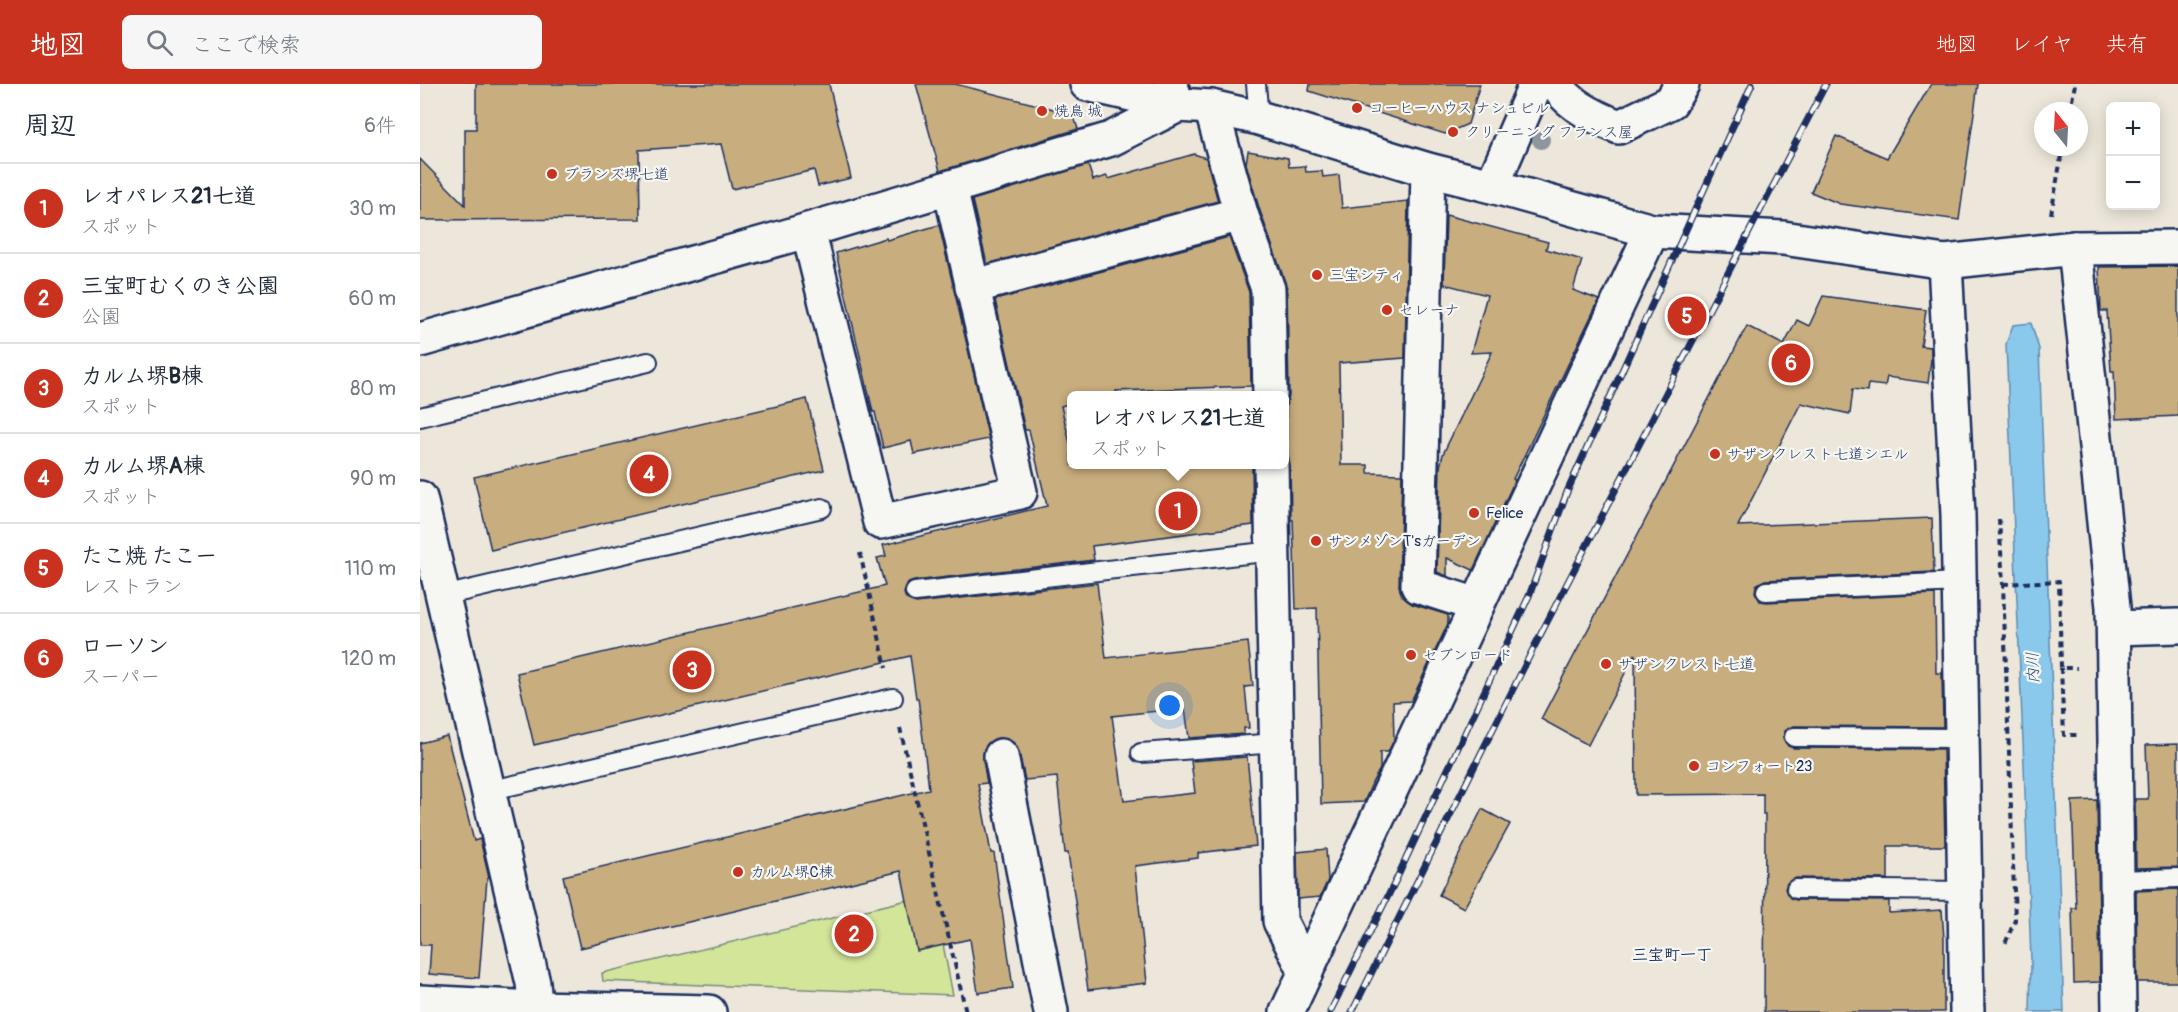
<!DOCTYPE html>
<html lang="ja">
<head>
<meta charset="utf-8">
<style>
  body { margin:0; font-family:Pangolin,"Klee One",sans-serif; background:#f6f6f7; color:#1f2937 }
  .controls { position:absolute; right:18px; top:18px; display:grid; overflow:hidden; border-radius:9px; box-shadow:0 3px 15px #0003 }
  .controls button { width:54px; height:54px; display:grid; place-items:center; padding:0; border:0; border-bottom:2px solid #e0e1e3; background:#fff; color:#1f2937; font:30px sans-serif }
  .compass { position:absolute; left:1614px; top:18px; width:54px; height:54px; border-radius:50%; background:#fff; box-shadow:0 3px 15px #0003; rotate:342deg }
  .you { position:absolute; left:750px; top:622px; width:21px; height:21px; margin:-15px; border:4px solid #fff; border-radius:50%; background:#1a73e8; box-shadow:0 0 0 9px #1a73e833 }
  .badge { display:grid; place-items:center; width:39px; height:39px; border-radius:50%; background:#c8321e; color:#fff; font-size:20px; font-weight:700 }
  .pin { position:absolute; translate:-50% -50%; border:3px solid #fff; box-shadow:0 2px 6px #0006 }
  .popup { position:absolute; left:647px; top:307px; width:222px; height:78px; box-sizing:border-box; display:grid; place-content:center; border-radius:9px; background:#fff; filter:drop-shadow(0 2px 4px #0005); font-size:20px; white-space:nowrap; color:#747a83 }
  .popup b { font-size:22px; color:#1f2937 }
  .popup::after { content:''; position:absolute; left:50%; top:100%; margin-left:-12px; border:12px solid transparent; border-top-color:#fff }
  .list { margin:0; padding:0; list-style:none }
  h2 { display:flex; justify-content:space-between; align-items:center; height:78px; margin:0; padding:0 24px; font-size:26px }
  h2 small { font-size:20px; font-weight:400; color:#747a83 }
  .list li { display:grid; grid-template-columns:39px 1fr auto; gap:18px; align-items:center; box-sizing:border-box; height:90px; padding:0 24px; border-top:2px solid #e0e1e3 }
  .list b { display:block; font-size:22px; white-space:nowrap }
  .list p { margin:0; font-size:20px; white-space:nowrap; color:#747a83 }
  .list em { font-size:20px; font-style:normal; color:#747a83 }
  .icon { flex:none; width:33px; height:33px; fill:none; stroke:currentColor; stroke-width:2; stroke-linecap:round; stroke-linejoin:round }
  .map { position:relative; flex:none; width:1758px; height:928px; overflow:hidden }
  header { display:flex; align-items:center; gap:36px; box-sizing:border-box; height:84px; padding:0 30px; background:#c8321e; color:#fff }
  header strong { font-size:28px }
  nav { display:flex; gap:33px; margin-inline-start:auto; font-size:21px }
  .search { width:420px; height:54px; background:#f6f6f7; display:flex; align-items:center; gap:15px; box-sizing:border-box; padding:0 21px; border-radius:9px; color:#747a83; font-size:22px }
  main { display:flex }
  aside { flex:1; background:#fff }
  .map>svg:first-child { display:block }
  .green { fill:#d3e599; stroke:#778a7c; stroke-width:1.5 }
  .water { fill:#8bc9ec; stroke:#5e8bb3; stroke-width:1.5 }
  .building { fill:#c8ad7e; stroke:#1b2f5e; stroke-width:1.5 }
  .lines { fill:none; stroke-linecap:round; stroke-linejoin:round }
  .lane-casing { stroke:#1b2f5e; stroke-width:22 }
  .street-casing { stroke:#1b2f5e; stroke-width:38 }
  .secondary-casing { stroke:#1b2f5e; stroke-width:38 }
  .path { stroke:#1b2f5e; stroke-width:4; stroke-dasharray:6 4.5; stroke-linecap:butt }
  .lane { stroke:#f6f6f2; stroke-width:18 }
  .street { stroke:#f6f6f2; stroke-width:33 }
  .secondary { stroke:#f6f6f2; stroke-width:33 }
  .rail-casing { stroke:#1b2f5e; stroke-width:7 }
  .rail { stroke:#f6f6f2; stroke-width:4.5; stroke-dasharray:14; stroke-linecap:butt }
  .tree { fill:#8e969d }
  .poi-dot { fill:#c8321e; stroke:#f6f6f2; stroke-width:2 }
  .labels { text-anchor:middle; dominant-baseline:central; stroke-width:4.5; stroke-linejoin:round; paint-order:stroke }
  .poi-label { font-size:15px; fill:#1b2f5e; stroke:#f6f6f2; text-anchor:start }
  .water-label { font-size:16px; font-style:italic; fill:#375682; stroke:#f6f6f2 }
  .neighbourhood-label { font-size:16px; font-weight:bold; fill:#1b2f5e; stroke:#f6f6f2 }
</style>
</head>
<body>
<header>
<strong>地図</strong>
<div class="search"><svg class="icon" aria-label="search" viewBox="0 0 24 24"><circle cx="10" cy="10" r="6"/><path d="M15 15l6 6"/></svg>ここで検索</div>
<nav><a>地図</a><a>レイヤ</a><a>共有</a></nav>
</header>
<main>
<aside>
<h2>周辺<small>6件</small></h2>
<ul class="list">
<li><span class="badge">1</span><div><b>レオパレス21七道</b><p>スポット</p></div><em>30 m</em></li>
<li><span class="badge">2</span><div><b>三宝町むくのき公園</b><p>公園</p></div><em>60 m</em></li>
<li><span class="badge">3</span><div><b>カルム堺B棟</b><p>スポット</p></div><em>80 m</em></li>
<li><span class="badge">4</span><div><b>カルム堺A棟</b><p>スポット</p></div><em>90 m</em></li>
<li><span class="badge">5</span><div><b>たこ焼 たこー</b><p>レストラン</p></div><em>110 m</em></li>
<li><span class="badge">6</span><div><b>ローソン</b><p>スーパー</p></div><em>120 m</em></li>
</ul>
</aside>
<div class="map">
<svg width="1758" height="928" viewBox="0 0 1758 928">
  <rect width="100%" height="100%" fill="#ede7db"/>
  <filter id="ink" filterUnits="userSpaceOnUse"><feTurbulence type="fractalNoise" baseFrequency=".0167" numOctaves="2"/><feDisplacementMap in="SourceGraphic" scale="12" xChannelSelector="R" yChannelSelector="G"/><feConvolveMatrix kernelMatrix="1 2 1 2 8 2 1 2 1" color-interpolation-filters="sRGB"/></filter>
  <g filter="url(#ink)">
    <!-- green -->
    <polygon class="green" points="513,810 533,911 183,897 182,889"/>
    <!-- water -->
    <polygon class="water" points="1611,239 1619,265 1644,928 1610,928 1611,877 1604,681 1586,260 1593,241"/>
    <!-- building -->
    <g class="building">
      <polygon points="56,0 409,0 431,94 398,102 394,86 312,105 301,60 219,66 220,135 0,136 0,75 45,121 45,45 56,45"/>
      <polygon points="496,0 535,0 653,30 658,45 520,87"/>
      <polygon points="890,0 1060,0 1048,40 1025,50 889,7"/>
      <polygon points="1511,0 1558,0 1539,136 1420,120 1391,108 1416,52 1467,74"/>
      <polygon points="828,67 868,74 869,83 885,82 886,88 902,87 903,93 919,91 922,124 988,117 985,274 919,279 921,381 948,381 948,389 982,390 979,502 982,512 992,520 1028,531 1028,540 991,617 973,618 974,656 968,668 960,668 960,685 953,697 944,718 901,720 897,524 876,525 873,436 871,436 870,380 867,367 866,321 869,312 867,204 839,124 826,80"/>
      <polygon points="774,70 786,74 798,117 567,180 552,116 668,81 673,96 687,92 688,95"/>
      <polygon points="1026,131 1128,158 1126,165 1162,176 1153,206 1179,216 1093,395 1095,396 1053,486 1027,474 1027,492 1017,488 1020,383 1023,370 1072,268 1051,269 1067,211 1024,200"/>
      <polygon points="519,141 569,355 494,370 491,357 463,364 455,328 453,328 416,169 466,154 467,156"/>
      <polygon points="809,153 829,208 831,302 696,307 697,312 649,312 651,319 641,322 651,363 651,381 832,381 833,441 672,462 674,476 494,497 488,499 484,509 486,515 496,519 677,499 686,574 828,558 833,602 825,603 829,644 824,644 824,650 769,654 765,624 692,632 704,717 775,709 771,677 827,673 836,762 778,769 778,774 715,782 727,899 668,906 648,769 645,769 637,693 605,696 599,668 595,660 588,655 578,654 569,658 564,665 563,676 567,699 558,700 571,769 574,769 593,904 558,909 550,855 497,867 481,787 160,864 143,792 509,705 498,614 496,614 490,572 114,661 97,589 465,502 457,474 466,472 463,461 627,422 609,346 605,346 575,216"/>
      <polygon points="1758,182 1758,332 1696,335 1694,287 1691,287 1687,227 1681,227 1679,183"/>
      <polygon points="1403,212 1506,226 1501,262 1511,263 1511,276 1508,299 1467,293 1465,302 1448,300 1447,307 1433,305 1430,330 1381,319 1318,442 1512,434 1514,488 1345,496 1336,501 1335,508 1340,517 1347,518 1515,510 1516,589 1522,589 1523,643 1374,642 1365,647 1363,654 1368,662 1374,664 1523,665 1525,762 1468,762 1468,795 1376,794 1367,799 1365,805 1370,814 1376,816 1469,817 1469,829 1522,826 1524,855 1524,928 1344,928 1345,730 1343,730 1343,710 1216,711 1215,570 1168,661 1121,635 1327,242 1364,261 1377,236 1389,242"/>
      <polygon points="387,315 404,386 71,466 54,393"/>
      <polygon points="27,652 54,757 60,755 69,794 67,795 59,894 9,890 11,861 0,861 0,659"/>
      <polygon points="1758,660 1758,783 1716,784 1715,715 1728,715 1726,661"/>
      <polygon points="1677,716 1680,898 1654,899 1652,824 1656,824 1652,717"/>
      <polygon points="1062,725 1090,740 1044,824 1019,811"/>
      <polygon points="906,765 908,796 900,813 878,815 877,768"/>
      <polygon points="1758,805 1758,898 1717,898 1716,807"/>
    </g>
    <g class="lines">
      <!-- lane casing -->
      <g class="lane-casing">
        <g id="lane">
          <polyline points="836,0 839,34"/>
          <polyline points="0,333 228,278"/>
          <polyline points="1346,507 1539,498"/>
          <polyline points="495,508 853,467"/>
          <polyline points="23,512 402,424"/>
          <polyline points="1374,653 1541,654"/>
          <polyline points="721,669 857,659"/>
          <polyline points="68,707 473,614"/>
          <polyline points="1697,796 1758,794"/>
          <polyline points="1376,805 1546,807"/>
        </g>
      </g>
      <!-- street casing -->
      <g class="street-casing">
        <g id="street">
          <polyline points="1116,0 1072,102 1232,147 1363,154 1525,178 1655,164 1758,163"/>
          <path d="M1137,0C1146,20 1179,35 1199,43L1251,18L1262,0"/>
          <polyline points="791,23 821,130 848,205 850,312"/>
          <polyline points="1008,86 998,502 1057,521"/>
          <polyline points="388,146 460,438 600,408 530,104"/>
          <polyline points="1655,164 1693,523 1699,928"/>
          <polyline points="1525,178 1538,431 1547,928"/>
          <polyline points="552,203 821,130"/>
          <polyline points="0,256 365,153 691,55 758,21 750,0"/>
          <polyline points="851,380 860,837 886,888"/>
          <polyline points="0,414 113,899 116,928"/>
          <polyline points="1694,544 1758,542"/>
          <polyline points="581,672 631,928"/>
          <polyline points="0,918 116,924 289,928"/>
          <polyline points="867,928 1232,147"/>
        </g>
      </g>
      <!-- secondary casing -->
      <g class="secondary-casing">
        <polyline id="secondary" points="667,0 758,21 791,23 839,34 1008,86 1072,102"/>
      </g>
      <!-- path -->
      <g class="path">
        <polyline points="1650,27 1655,0"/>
        <polyline points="1631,130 1643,63"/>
        <polyline points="1579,435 1583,500 1595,836 1585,860"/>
        <polyline points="440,469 466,584"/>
        <polyline points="1583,500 1639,497 1641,584 1657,584"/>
        <polyline points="1641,584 1644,651 1659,651"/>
        <polyline points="480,644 546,928"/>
      </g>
      <!-- lane -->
      <use href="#lane" class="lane"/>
      <!-- street -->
      <use href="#street" class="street"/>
      <!-- secondary -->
      <use href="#secondary" class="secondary"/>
      <!-- rail casing -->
      <g class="rail-casing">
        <g id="rail">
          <polyline points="910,928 976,796 1109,512 1147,408 1332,0"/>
          <polyline points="932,928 1112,567 1406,0"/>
        </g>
      </g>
      <!-- rail -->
      <use href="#rail" class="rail"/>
    </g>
    <!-- trees -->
    <circle class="tree" cx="1121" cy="56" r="9"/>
  </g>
  <!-- markers -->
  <g class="poi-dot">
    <circle cx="937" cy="24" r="6"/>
    <circle cx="622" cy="27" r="6"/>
    <circle cx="1033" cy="48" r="6"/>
    <circle cx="132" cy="90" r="6"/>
    <circle cx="897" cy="191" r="6"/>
    <circle cx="967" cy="226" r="6"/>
    <circle cx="1295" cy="370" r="6"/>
    <circle cx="1054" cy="429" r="6"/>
    <circle cx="896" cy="457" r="6"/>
    <circle cx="991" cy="571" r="6"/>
    <circle cx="1186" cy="580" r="6"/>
    <circle cx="1274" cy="682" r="6"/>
    <circle cx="318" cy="788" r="6"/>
  </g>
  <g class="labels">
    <!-- poi labels -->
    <g class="poi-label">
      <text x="949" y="24">コーヒーハウス ナシュビル</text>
      <text x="634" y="27">焼鳥 城</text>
      <text x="1045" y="48">クリーニング フランス屋</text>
      <text x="144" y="90">ブランズ堺七道</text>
      <text x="909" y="191">三宝シティ</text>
      <text x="979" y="226">セレーナ</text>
      <text x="1307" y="370">サザンクレスト七道シエル</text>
      <text x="1066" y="429">Felice</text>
      <text x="908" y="457">サンメゾンT'sガーデン</text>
      <text x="1003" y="571">セブンロード</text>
      <text x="1198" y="580">サザンクレスト七道</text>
      <text x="1286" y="682">コンフォート23</text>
      <text x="330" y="788">カルム堺C棟</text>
    </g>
    <!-- water labels -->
    <g class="water-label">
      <text transform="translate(1613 584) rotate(-92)">内川</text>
    </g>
    <!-- neighbourhood labels -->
    <g class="neighbourhood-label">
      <text x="1252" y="871">三宝町一丁</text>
    </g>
  </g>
</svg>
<div class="controls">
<button>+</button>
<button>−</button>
</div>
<svg class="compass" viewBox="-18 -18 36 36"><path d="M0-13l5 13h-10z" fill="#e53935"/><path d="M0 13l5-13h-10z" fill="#747a83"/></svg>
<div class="you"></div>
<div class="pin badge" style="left:758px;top:427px">1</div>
<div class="popup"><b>レオパレス21七道</b>スポット</div>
<div class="pin badge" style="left:434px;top:850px">2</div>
<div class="pin badge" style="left:272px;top:586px">3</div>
<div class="pin badge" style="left:229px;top:390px">4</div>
<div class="pin badge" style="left:1267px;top:232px">5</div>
<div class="pin badge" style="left:1371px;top:279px">6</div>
</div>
</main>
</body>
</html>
